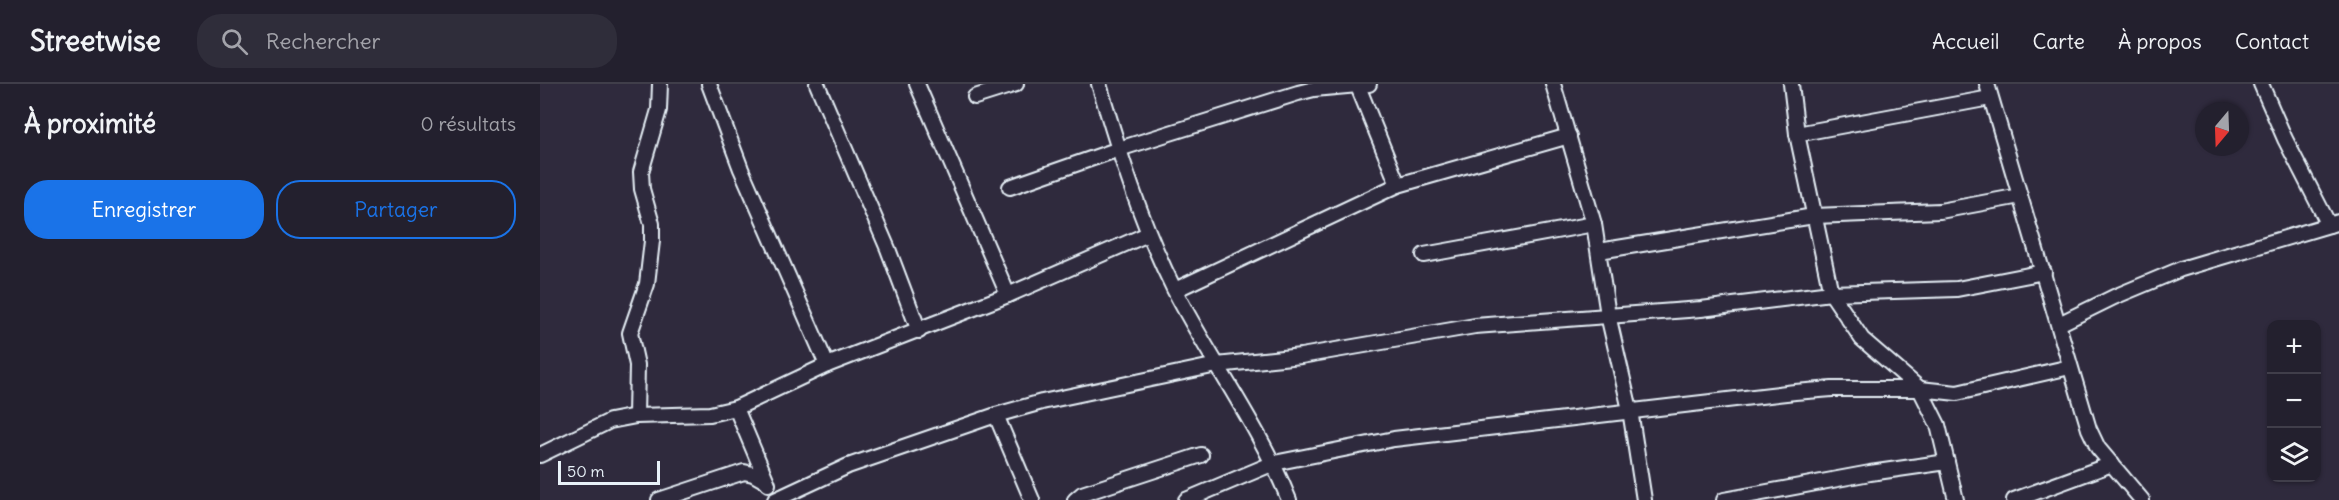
<!DOCTYPE html>
<html lang="fr">
<head>
<meta charset="utf-8">
<style>
  body { margin:0; font-family:Delius,sans-serif; background:#2f2d3a; color:#f1f3f6 }
  .controls { position:absolute; right:18px; bottom:18px; display:grid; overflow:hidden; border-radius:12px; box-shadow:0 2px 4px #0004 }
  .controls button { width:54px; height:54px; display:grid; place-items:center; padding:0; border:0; border-bottom:2px solid #403e4a; background:#23202e; color:#f1f3f6; font:30px sans-serif }
  .compass { position:absolute; left:1655px; top:18px; width:54px; height:54px; border-radius:50%; background:#23202e; box-shadow:0 2px 4px #0004; rotate:199deg }
  .scale { position:absolute; left:18px; bottom:15px; width:102px; box-sizing:border-box; padding-left:6px; border:3px solid #e8f1f8; border-top:0; font-size:16px; line-height:21px; white-space:nowrap; color:#e8f1f8; -webkit-text-stroke:4px #2f2a3d; paint-order:stroke }
  .list { margin:0; padding:0; list-style:none }
  h2 { display:flex; justify-content:space-between; align-items:center; height:78px; margin:0; padding:0 24px; font-size:26px }
  h2 small { font-size:20px; font-weight:400; color:#a3a3aa }
  .actions { display:flex; gap:12px; padding:18px 24px }
  .actions a { flex:1; padding:14px 0; border:2px solid #1a73e8; border-radius:24px; text-align:center; font-size:21px; color:#1a73e8 }
  .actions .main { background:#1a73e8; color:#fff }
  .icon { flex:none; width:33px; height:33px; fill:none; stroke:currentColor; stroke-width:2; stroke-linecap:round; stroke-linejoin:round }
  .map { position:relative; flex:none; width:1799px; height:416px; overflow:hidden }
  header { display:flex; align-items:center; gap:36px; box-sizing:border-box; height:84px; padding:0 30px; background:#23202e; border-bottom:2px solid #403e4a }
  header strong { font-size:28px }
  nav { display:flex; gap:33px; margin-inline-start:auto; font-size:21px }
  .search { width:420px; height:54px; background:#2f2d3a; display:flex; align-items:center; gap:15px; box-sizing:border-box; padding:0 21px; border-radius:24px; color:#a3a3aa; font-size:22px }
  main { display:flex }
  aside { flex:1; background:#23202e }
  .map>svg:first-child { display:block }
  .lines { fill:none; stroke-linecap:round; stroke-linejoin:round }
  .minor-casing { stroke:#e8f1f8; stroke-width:18 }
  .minor { stroke:#2f2a3d; stroke-width:14 }
</style>
</head>
<body>
<header>
<strong>Streetwise</strong>
<div class="search"><svg class="icon" aria-label="search" viewBox="0 0 24 24"><circle cx="10" cy="10" r="6"/><path d="M15 15l6 6"/></svg>Rechercher</div>
<nav><a>Accueil</a><a>Carte</a><a>À propos</a><a>Contact</a></nav>
</header>
<main>
<aside>
<h2>À proximité<small>0 résultats</small></h2>
<ul class="list">
</ul>
<div class="actions"><a class="main">Enregistrer</a><a>Partager</a></div>
</aside>
<div class="map">
<svg width="1799" height="416" viewBox="0 0 1799 416">
  <rect width="100%" height="100%" fill="#2f2a3d"/>
  <filter id="ink" filterUnits="userSpaceOnUse"><feTurbulence type="fractalNoise" baseFrequency=".0167" numOctaves="2"/><feDisplacementMap in="SourceGraphic" scale="12" xChannelSelector="R" yChannelSelector="G"/><feConvolveMatrix kernelMatrix="1 2 1 2 8 2 1 2 1" color-interpolation-filters="sRGB"/></filter>
  <g filter="url(#ink)">
    <g class="lines">
      <!-- minor casing -->
      <g class="minor-casing">
        <g id="minor">
          <polyline points="169,0 201,85 287,281"/>
          <polyline points="277,0 348,165 379,247"/>
          <polyline points="377,0 468,211"/>
          <path d="M559,0C580,71 601,139 634,205C670,276 719,341 749,416"/>
          <polyline points="817,0 858,101"/>
          <polyline points="1013,0 1054,140 1068,231 1090,326 1104,416"/>
          <polyline points="1251,0 1257,50 1291,209 1322,255 1380,305 1398,341 1416,416"/>
          <polyline points="1447,0 1549,345 1558,364 1602,416"/>
          <polyline points="1721,0 1745,55 1789,141"/>
          <polyline points="435,13 476,0"/>
          <polyline points="1257,50 1450,14"/>
          <polyline points="470,103 579,65 758,9 774,5 829,0"/>
          <polyline points="1059,167 1274,132 1400,127 1480,112"/>
          <polyline points="884,171 1054,140"/>
          <polyline points="635,206 858,101 1029,52"/>
          <polyline points="1519,240 1574,213 1641,185 1799,138"/>
          <polyline points="196,324 228,400"/>
          <polyline points="456,331 492,416"/>
          <polyline points="96,332 97,281 90,249 107,200 112,157 112,140 102,105 101,88 119,26 120,0"/>
          <polyline points="0,371 70,337 96,332 170,330 196,324 287,281 468,211 608,150"/>
          <polyline points="119,416 204,388 213,390 227,398"/>
          <polyline points="235,416 308,382 456,331 502,318 677,281 761,272 935,242 1161,225 1291,209 1417,205 1504,188"/>
          <polyline points="535,416 542,410 661,371"/>
          <polyline points="646,416 734,379 854,355 1255,308 1292,305 1380,305 1417,309 1530,283"/>
          <polyline points="1184,416 1330,389 1407,378"/>
          <polyline points="1474,416 1572,380"/>
        </g>
      </g>
      <!-- minor -->
      <use href="#minor" class="minor"/>
    </g>
  </g>
</svg>
<div class="controls">
<button>+</button>
<button>−</button>
<button><svg class="icon" aria-label="layers" viewBox="0 0 24 24"><path d="M12 4l9 5-9 5-9-5zM3 14l9 5 9-5"/></svg></button>
</div>
<svg class="compass" viewBox="-18 -18 36 36"><path d="M0-13l5 13h-10z" fill="#e53935"/><path d="M0 13l5-13h-10z" fill="#a3a3aa"/></svg>
<div class="scale">50 m</div>
</div>
</main>
</body>
</html>
